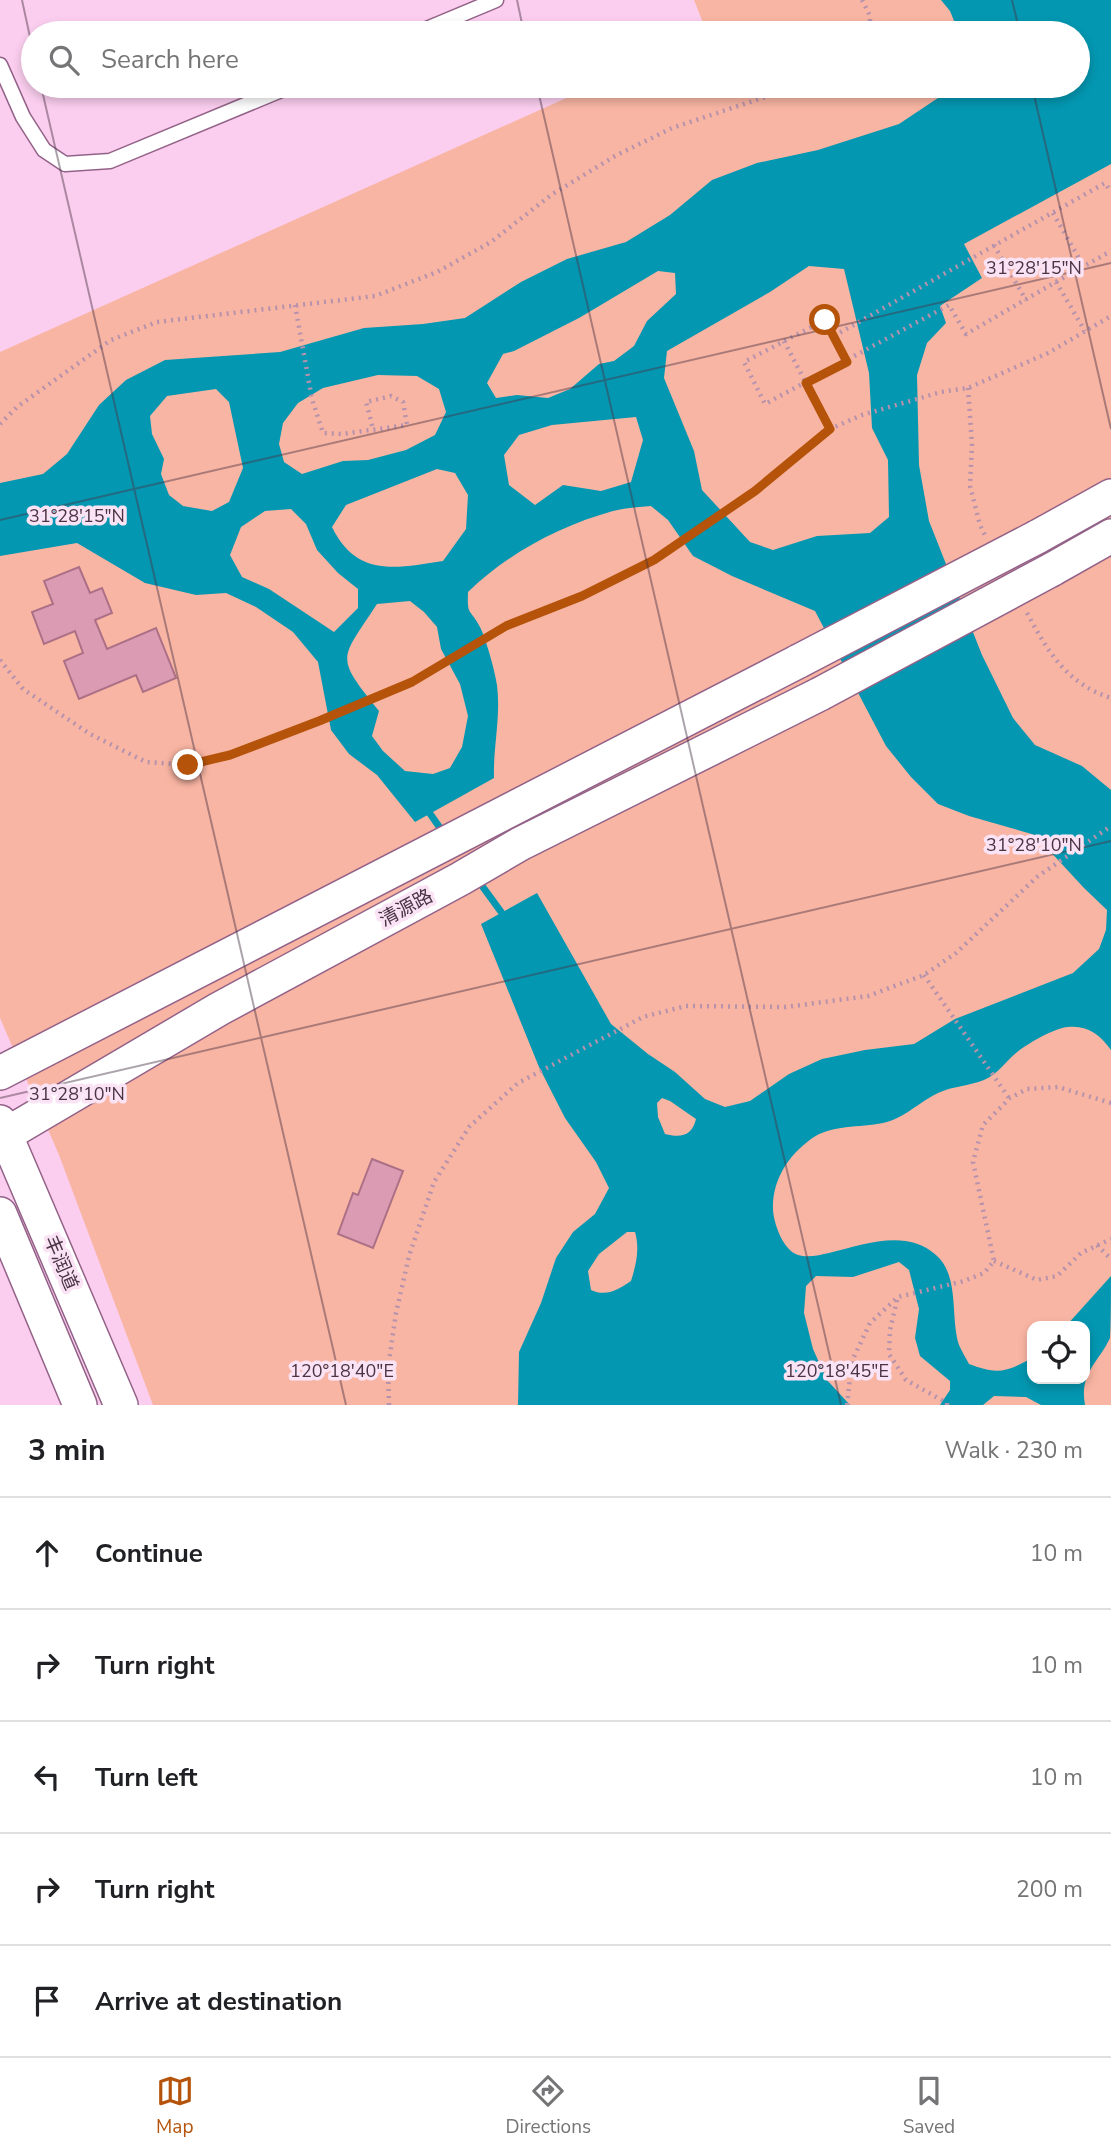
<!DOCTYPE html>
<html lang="en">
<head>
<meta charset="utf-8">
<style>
  body { margin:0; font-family:"Nunito Sans","Noto Sans SC",sans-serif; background:#f2f2f2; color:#202124 }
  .controls { position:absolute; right:21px; bottom:21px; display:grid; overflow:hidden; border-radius:14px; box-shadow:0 4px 10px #0003 }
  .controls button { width:63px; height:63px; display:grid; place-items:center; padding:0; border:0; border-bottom:2px solid #e0e0e0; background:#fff; color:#202124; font:35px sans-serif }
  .stop { position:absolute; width:21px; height:21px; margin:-16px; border:5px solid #b45309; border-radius:50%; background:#fff }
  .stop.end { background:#b45309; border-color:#fff; box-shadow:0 2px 7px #0008 }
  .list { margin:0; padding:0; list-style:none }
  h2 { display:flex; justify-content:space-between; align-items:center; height:91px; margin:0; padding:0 28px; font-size:30px }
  h2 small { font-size:23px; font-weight:400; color:#757577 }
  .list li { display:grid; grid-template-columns:46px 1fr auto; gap:21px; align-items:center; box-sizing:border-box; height:112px; padding:0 28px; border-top:2px solid #e0e0e0 }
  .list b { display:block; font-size:26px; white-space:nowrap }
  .list em { font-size:23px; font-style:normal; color:#757577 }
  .icon { flex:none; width:38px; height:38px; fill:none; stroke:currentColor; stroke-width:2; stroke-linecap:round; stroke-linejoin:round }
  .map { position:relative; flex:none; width:1111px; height:1405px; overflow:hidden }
  .search { position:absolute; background:#fff; box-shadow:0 4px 10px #0003; left:21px; right:21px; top:21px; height:77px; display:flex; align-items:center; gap:18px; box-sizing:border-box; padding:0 24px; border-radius:38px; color:#757577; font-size:26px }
  .sheet { height:651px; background:#fff }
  nav { display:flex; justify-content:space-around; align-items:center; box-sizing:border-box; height:98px; border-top:2px solid #e0e0e0; background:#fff; font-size:19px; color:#757577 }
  nav a { display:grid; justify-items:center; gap:4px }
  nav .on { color:#b45309 }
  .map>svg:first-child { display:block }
  .green { fill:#f9b5a3; fill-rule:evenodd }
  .water { fill:#0497b1; fill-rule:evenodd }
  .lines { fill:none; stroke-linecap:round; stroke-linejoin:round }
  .stream { stroke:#0497b1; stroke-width:7 }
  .building { fill:#db9bb2; stroke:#ac7086; stroke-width:2 }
  .service-casing { stroke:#936288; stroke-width:17 }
  .tertiary-casing { stroke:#936288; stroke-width:36 }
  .path { stroke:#b692ac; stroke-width:4.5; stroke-dasharray:2 5; stroke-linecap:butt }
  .service { stroke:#fff; stroke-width:14 }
  .tertiary { stroke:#fff; stroke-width:33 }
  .tertiary-bridge-casing { stroke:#936288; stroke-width:36; stroke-linecap:butt }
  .tertiary-bridge { stroke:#fff; stroke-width:33 }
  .route { stroke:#b45309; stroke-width:9 }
  .ticks { fill:none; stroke:#4a3444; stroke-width:2; stroke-opacity:0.45 }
  .labels { text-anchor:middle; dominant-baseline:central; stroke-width:7; stroke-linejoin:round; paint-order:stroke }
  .street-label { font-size:19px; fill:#4a3444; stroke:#fae3f4 }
  .ticks-label { font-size:18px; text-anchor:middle; fill:#4a3444; stroke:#fae3f4; stroke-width:7; stroke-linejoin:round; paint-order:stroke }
</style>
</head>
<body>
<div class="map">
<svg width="1111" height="1405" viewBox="0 0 1111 1405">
  <rect width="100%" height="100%" fill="#fbceef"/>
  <!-- green -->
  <path class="green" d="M694,0H1111V1405H153L59,1155L0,1018V352L593,86H1078V33H707ZM1032,1326H1085V1379H1032Z"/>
  <!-- water -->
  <path class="water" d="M941,0H1111V164L964,244L982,278L940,306L946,323L927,343L917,375L919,465L929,521L982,655L1013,718L1035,745L1082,766L1111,790V1050C1100,1035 1088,1025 1068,1027C1054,1028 1027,1044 1016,1053C1005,1062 998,1074 984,1080C969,1086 953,1086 938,1093C919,1102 905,1118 883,1123C860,1128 831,1124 811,1139C788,1156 772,1180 773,1210C774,1224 783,1250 798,1255C808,1258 820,1255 829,1253C863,1245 906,1228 936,1255C960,1276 950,1317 959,1345C962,1352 966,1358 969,1364C998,1375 1006,1372 1032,1358V1379H1085V1326H1066L1111,1276C1111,1289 1111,1328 1110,1338C1099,1362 1079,1373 1085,1405H1041L1026,1397L994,1396L983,1405H940L950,1390V1381L920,1356L915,1338L919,1309L909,1270L899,1262L853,1277L816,1276L806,1286L804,1313L813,1349L827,1380L850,1405H518L519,1352L541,1303L556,1258L573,1232L595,1214L609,1188L596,1162L565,1118L539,1067L481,924L537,893L611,1024L648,1054L675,1072L705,1099L725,1107L750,1101L789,1074L822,1059L865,1050L914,1044L955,1019L1073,973L1099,949L1106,930L1107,910L1084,888L1035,835L969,816L938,804L911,777L886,746L815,611L732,576L693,556L668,520L651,506C638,507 625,508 613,511C559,526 507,554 468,592C467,617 470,608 480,627C486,639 495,671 497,685C501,717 493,747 494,778L415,822L377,775L349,754L331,730L318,662L293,632L256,607L226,593L196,595L145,583L77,543L0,556V483L43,474L67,454L99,405L126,380L165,360L280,352L364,328L423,324L465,318L521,282L567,259L626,242L670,215L712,180L757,163L818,150L899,124L941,96L949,86H1078V33H959L950,11ZM809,266L844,269L869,373L872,428L888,460L889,517L870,533L817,536L773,550L750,542L702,490L694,451L664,378L667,351L770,292ZM658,271L675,273L676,294L647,321L634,346L614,361L599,364L570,389L548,398L517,395L496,398L487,383L503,354L514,351L579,318ZM378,375L417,376L439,389L446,412L435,435L406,450L368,460L343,461L302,474L284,462L279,444L283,423L298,403L323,388ZM216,389L229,402L243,468L229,502L212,511L183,506L169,495L161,474L164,459L152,434L150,416L167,396ZM636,417L643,440L631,482L601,491L563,485L535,505L509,485L504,455L519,435L552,425ZM437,469L455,473L468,495L466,529L443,561C396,568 357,578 332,527L346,505ZM291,509L306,524L317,550L338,573L358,589V608L334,632L269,589L242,577L230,555L241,527L265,511ZM410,601L424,612L437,627L441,649L460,684L468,716L462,747L450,768L433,774L405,771L383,751L372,736L379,711C334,655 340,661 377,604ZM662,1098L670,1101L696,1119C692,1136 681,1138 665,1134L658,1117L657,1103ZM627,1232H635C640,1249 636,1265 631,1281C618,1290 606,1297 591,1290L588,1271L599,1254Z"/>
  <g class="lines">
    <!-- stream -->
    <g class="stream">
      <polyline points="426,808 445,835"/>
      <polyline points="477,879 507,920"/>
    </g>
  </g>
  <!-- building -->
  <g class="building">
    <polygon points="79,567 90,593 102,588 112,613 95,620 107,649 156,628 176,678 143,692 136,675 79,699 64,661 83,653 75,631 44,644 32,612 53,604 44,581"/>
    <polygon points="372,1159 403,1171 373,1248 338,1234 353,1193 358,1195"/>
  </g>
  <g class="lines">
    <!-- service casing -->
    <g class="service-casing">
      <g id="service">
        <polyline points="417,33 496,0"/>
        <polyline points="0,65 23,117 44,150 65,164 110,161 291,86"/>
      </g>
    </g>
    <!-- tertiary casing -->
    <g class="tertiary-casing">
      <g id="tertiary">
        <polyline points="1037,537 1111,496"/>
        <polyline points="1051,570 1111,536"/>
        <polyline points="0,1073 799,661"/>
        <polyline points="0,1122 121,1405"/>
        <polyline points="0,1138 219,1009 460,879 520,844 820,694"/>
        <polyline points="0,1214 80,1405"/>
      </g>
    </g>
    <!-- path -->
    <g class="path">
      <polyline points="862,0 870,16 870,33"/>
      <polyline points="1053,213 1084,267"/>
      <polyline points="994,245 1026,300"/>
      <polyline points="1056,282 1111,251"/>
      <polyline points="295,305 312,399 323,433 342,434 407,425 403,402 391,396 366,402 373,429"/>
      <polyline points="834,336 1105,183 1111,192"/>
      <polyline points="784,341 830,429"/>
      <polyline points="847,362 825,320 744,362 765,404 949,305 966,334 1056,282 1085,331"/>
      <polyline points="968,388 972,445 970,486 980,525 985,535"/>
      <polyline points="0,424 17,407 111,340 157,322 375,296 437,272 491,242 551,195 615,156 672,128 798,86"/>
      <path d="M1027,613C1048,652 1067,684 1111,698"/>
      <polyline points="0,660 23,689 90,734 146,762 188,765 230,755 319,721 412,682 506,626 582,595 654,560 755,491 830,429 862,415 941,392 968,388 1048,353 1111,316"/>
      <polyline points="924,975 1009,1098"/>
      <polyline points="1097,1245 1111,1259"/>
      <polyline points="994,1261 1037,1280 1057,1276 1081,1253 1111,1239"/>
      <polyline points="897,1300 890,1330 889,1354 906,1380 947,1403 947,1405"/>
      <polyline points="389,1405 388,1368 396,1313 409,1256 434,1182 469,1127 518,1083 643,1017 686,1006 786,1007 868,996 924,975 956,953 1037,877 1111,826"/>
      <polyline points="847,1405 852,1361 870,1323 898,1297 964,1281 984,1273 994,1261 973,1162 983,1125 1010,1098 1027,1089 1058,1087 1111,1103"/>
    </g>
    <!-- service -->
    <use href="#service" class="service"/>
    <!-- tertiary -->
    <use href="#tertiary" class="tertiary"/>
    <!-- tertiary-bridge casing -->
    <g class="tertiary-bridge-casing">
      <g id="tertiary-bridge">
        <polyline points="799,661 1037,537"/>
        <polyline points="820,694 1051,570"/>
      </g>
    </g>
    <!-- tertiary-bridge -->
    <use href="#tertiary-bridge" class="tertiary-bridge"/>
  </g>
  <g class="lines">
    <!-- route -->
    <polyline class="route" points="188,765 230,755 319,721 412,682 506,626 582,596 654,560 755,491 830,429 806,383 847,362 825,320"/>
  </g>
  <!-- ticks -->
  <path class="ticks" d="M22,0L33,51M517,0L524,33M1012,0L1020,33M41,86L346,1405M537,86L841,1405M1032,86L1111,429M0,520L1111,263M0,1098L1111,841"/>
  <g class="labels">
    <!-- street labels -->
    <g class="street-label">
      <text transform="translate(406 908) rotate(-28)">清源路</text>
      <text transform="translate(61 1263) rotate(67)">丰润道</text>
    </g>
  </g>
  <g class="ticks-label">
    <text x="1034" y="274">31°28'15"N</text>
    <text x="77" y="522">31°28'15"N</text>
    <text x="1034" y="851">31°28'10"N</text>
    <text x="77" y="1100">31°28'10"N</text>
    <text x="342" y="1377">120°18'40"E</text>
    <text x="837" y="1377">120°18'45"E</text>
  </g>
</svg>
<div class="controls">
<button><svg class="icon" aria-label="locate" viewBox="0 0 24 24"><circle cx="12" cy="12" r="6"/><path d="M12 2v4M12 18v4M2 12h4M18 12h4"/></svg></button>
</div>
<div class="stop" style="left:825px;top:320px"></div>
<div class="stop end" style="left:188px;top:765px"></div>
<div class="search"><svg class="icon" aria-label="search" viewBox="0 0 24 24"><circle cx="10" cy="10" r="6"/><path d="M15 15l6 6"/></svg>Search here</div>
</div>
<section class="sheet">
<h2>3 min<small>Walk · 230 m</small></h2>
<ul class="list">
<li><svg class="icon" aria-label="ahead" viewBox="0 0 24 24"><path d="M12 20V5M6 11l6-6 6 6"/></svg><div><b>Continue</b></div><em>10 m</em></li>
<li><svg class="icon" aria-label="right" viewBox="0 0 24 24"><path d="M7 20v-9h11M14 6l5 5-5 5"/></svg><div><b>Turn right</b></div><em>10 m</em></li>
<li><svg class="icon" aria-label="left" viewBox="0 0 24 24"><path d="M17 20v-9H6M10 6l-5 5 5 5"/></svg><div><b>Turn left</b></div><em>10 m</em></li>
<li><svg class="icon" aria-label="right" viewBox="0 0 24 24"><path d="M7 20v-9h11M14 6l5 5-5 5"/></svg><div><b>Turn right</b></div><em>200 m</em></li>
<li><svg class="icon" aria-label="arrive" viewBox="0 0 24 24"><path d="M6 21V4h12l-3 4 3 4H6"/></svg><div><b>Arrive at destination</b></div></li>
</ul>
</section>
<nav>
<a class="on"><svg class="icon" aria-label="map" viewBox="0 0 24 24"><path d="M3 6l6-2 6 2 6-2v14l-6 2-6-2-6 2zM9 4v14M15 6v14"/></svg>Map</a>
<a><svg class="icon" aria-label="directions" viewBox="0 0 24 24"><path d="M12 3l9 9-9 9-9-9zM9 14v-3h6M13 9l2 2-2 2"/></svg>Directions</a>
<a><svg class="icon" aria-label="saved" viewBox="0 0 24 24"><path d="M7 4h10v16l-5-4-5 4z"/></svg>Saved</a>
</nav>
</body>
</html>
